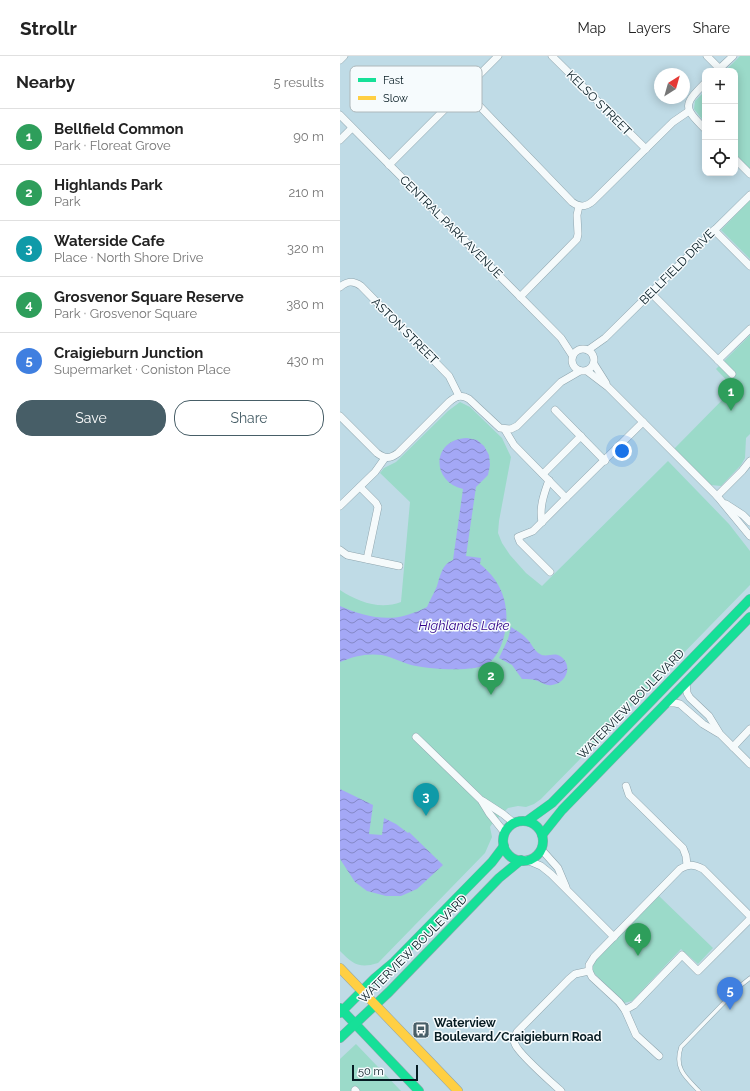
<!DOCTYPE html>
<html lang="en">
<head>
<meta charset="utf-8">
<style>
  body { margin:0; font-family:Raleway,sans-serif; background:#f6f6f6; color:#222 }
  .controls { position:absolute; right:12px; top:12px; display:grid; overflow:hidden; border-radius:8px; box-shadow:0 2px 10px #0003 }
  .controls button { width:36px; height:36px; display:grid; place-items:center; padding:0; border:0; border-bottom:1px solid #e0e0e0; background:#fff; color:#222; font:20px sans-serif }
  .compass { position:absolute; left:314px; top:12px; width:36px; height:36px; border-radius:50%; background:#fff; box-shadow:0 2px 10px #0003; rotate:37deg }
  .scale { position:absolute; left:12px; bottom:10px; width:66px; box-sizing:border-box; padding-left:4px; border:2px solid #061b22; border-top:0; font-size:11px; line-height:14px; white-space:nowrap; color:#061b22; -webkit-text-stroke:3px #f6fbfd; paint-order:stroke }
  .you { position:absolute; left:282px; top:395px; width:14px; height:14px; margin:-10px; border:3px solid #fff; border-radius:50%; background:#1a73e8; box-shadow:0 0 0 6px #1a73e833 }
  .badge { display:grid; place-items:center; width:26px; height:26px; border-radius:50%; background:#475e67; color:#fff; font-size:13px; font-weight:700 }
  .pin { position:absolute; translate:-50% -33px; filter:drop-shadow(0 1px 2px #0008) }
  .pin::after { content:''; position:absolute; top:21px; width:14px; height:12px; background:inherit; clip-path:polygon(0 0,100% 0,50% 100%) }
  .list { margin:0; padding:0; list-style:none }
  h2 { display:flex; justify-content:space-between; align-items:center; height:52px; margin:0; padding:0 16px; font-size:17px }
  h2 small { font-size:13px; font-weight:400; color:#767676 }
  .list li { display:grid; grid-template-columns:26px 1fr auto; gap:12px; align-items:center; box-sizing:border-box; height:56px; padding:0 16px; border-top:1px solid #e0e0e0 }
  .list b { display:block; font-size:15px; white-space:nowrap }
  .list p { margin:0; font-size:13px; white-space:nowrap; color:#767676 }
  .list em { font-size:13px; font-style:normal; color:#767676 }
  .actions { display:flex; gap:8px; padding:12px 16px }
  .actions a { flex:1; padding:9px 0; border:1px solid #475e67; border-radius:16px; text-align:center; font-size:14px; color:#475e67 }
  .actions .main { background:#475e67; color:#fff }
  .icon { flex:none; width:22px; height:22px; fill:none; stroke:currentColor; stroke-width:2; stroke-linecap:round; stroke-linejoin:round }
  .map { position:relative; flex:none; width:410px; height:1035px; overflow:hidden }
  header { display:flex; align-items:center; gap:24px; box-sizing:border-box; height:56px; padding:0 20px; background:#fff; border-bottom:1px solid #e0e0e0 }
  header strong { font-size:19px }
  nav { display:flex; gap:22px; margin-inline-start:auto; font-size:14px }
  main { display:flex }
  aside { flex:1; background:#fff }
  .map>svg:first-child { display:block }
  .park { fill:#9bdac9 }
  .water { fill:url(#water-waves) }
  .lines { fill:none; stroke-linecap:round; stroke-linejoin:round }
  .lane-casing { stroke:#8fa5ae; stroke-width:4.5 }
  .street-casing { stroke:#8fa5ae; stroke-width:8 }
  .fast-casing { stroke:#8fa5ae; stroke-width:10 }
  .slow-casing { stroke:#8fa5ae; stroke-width:10 }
  .lane { stroke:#f5fafb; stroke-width:3.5 }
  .street { stroke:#f5fafb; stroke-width:7 }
  .fast { stroke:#16e098; stroke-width:9 }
  .slow { stroke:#ffcf43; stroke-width:9 }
  .labels { text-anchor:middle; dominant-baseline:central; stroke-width:3; stroke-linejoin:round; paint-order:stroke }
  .street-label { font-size:12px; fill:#061b22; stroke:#f6fbfd }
  .poi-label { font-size:12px; font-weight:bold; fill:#061b22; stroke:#f6fbfd; text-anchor:start }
  .water-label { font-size:13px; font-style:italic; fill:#310188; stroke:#f6fbfd }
  .key { fill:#f6fbfd; stroke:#aeb8bb; stroke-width:1 }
  .key-label { font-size:11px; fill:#061b22 }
</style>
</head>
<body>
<header>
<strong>Strollr</strong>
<nav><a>Map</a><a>Layers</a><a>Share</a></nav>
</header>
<main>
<aside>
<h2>Nearby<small>5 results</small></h2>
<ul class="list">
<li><span class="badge" style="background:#2e9e5b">1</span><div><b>Bellfield Common</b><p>Park · Floreat Grove</p></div><em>90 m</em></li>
<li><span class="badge" style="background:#2e9e5b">2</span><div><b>Highlands Park</b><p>Park</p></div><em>210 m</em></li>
<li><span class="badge" style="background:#0f9aa8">3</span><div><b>Waterside Cafe</b><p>Place · North Shore Drive</p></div><em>320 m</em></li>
<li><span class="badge" style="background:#2e9e5b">4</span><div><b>Grosvenor Square Reserve</b><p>Park · Grosvenor Square</p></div><em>380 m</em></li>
<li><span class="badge" style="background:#3f7fe0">5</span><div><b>Craigieburn Junction</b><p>Supermarket · Coniston Place</p></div><em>430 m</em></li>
</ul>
<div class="actions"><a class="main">Save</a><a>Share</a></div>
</aside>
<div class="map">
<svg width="410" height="1035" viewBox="0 0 410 1035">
  <defs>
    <pattern id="water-waves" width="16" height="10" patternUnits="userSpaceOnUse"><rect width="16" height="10" fill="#a4a8f6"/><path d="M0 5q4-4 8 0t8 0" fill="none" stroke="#8488c7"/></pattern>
  </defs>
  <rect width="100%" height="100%" fill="#bfdbe6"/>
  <!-- park -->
  <g class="park">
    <polygon points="400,0 410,0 410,113 395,98 395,15 385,15"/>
    <polygon points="365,35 365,67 354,53 355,45"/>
    <polygon points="410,144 410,203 381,174"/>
    <polygon points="410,279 410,378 406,382 405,402 401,409 381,430 371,429 334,393 394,332 376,313"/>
    <path d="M120,346L130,351L162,382L171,401L159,465L158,477L162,487L170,499L186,517L202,530L328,405L389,468L410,495V529L201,743L194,748L186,751L178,750L168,752L152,768L150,771L152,781L145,797L38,907C19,913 13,908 0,895V534C18,546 40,554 61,546L70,446L40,417L44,412L56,406L108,355Z"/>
    <polygon points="319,840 373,892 358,908 341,893 292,945 284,947 252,915 254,906"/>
    <polygon points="16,988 61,1035 0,1035 0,1003"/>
  </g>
  <!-- water -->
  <g class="water">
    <path d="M127,382L137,384L144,390L149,399L150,409L148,419L136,431L126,500L141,502L140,508C151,517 160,528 164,543C168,558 167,573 162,587C159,595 155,602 149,607C135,617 87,613 71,609C61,606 52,601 42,599C27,597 14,600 0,606V550C19,559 46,566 67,559C74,557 81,554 87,551C90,544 94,537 97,530C100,520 102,508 113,504L123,433C90,425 92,383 127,382Z"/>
    <path d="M171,571C177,575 183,578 188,584C192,588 194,595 200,598C206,602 213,596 220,600C234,609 226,628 212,629C206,630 203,627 198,625C193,623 187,623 182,623L172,609L159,602L168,583Z"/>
    <polygon points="0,733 33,749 29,778 42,779 44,762 56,768 68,777 69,776 103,809 77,833 61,840 46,840 27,835 15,826 0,803"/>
  </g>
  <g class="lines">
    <!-- lane casing -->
    <g class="lane-casing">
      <path id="lane" d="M359,1035C345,1021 334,1012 341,991L400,930L410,922"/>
    </g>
    <!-- street casing -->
    <g class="street-casing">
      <g id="street">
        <polyline points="212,0 306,93"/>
        <polyline points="367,0 380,13"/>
        <polyline points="0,4 4,0"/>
        <polyline points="377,15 393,0"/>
        <path d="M365,27C343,49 343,51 365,73"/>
        <path d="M124,34L232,146C240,152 246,151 253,145L333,66L349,55"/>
        <polyline points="0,59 221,282 232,299"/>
        <polyline points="0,84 12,72"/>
        <polyline points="395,103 410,118"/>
        <polyline points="49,109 158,0"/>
        <polyline points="374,174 410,210"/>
        <path d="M0,231C7,225 13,224 21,230L109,320L119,340"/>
        <polyline points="311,237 378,304 410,273"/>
        <polyline points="180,241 237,183 238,178 237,159 239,150"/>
        <circle cx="243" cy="304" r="11"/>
        <polyline points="248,294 265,282 410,139"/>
        <polyline points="378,304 392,318"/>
        <polyline points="254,308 266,327"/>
        <polyline points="247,315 268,331 377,440 410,480"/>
        <polyline points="215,354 265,405"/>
        <path d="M0,360L37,397C45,403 50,403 58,397L109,346C116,340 121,338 129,343L160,372L171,373L177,370L221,326L240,315"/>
        <polyline points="165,374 174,389 226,442 193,475 178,481 180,486 210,516"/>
        <polyline points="203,418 241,380"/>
        <polyline points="20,431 36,447 38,451 27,503"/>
        <polyline points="377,440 402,415 410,405"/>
        <polyline points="226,442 303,366"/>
        <polyline points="386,448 403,459 410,466"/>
        <polyline points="0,450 35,416 45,402"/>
        <path d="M202,466C199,451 204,438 209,424"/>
        <polyline points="0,494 7,499 59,510"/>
        <polyline points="346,627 347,637 350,642 369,660 380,678 410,708"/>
        <polyline points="326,647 335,647 340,648 363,668 378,677"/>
        <polyline points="76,681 141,744 149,757 165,777"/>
        <polyline points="393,691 410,673"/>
        <polyline points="286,730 289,739 343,792 346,800 347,809"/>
        <polyline points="143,745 163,758 174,767"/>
        <polyline points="201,793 218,812 226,831"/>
        <polyline points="187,804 201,810 211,818 274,881"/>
        <polyline points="285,954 294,949 342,899 358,915 410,863"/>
        <path d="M319,1000L296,979L285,954L279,946L252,921L249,915V909L254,901L340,813C349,808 353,808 363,813L410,860"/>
        <polyline points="15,1034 16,1035"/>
        <path d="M221,1035C212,1027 178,997 175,988C173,984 175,980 177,976L229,923L235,918L249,915"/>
      </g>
    </g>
    <!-- fast casing -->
    <g class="fast-casing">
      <g id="fast">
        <polyline points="187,765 212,747 410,543"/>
        <circle cx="183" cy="785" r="20"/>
        <polyline points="202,779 222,754 410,561"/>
        <polyline points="0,952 79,1035"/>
        <polyline points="0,957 35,922 54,906 152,806 164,790"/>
        <polyline points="0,982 49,936 159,822 181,804"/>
      </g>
    </g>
    <!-- slow casing -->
    <g class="slow-casing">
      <polyline id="slow" points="0,912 118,1035"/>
    </g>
    <!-- lane -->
    <use href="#lane" class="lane"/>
    <!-- street -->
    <use href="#street" class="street"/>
    <!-- fast -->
    <use href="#fast" class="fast"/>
    <!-- slow -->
    <use href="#slow" class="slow"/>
  </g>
  <!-- icons -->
  <defs>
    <g id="bus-square" transform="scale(0.9)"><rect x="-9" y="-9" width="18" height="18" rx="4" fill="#475e67" stroke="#f6fbfd"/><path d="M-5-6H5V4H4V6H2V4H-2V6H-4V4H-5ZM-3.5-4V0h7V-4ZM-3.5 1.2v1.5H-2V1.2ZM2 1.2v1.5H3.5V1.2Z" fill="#fff"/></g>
  </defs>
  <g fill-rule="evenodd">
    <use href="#bus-square" x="81" y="974"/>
  </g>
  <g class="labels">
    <!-- street labels -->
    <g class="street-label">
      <text transform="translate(259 47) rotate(45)">KELSO STREET</text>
      <text transform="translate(111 171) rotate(45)">CENTRAL PARK AVENUE</text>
      <text transform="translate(337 211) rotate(-45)">BELLFIELD DRIVE</text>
      <text transform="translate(65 275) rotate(45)">ASTON STREET</text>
      <text transform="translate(291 648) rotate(-46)">WATERVIEW BOULEVARD</text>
      <text transform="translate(73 893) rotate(-45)">WATERVIEW BOULEVARD</text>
    </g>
    <!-- poi labels -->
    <g class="poi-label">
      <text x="94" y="967">Waterview<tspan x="94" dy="14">Boulevard/Craigieburn Road</tspan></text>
    </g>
    <!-- water labels -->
    <g class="water-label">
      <text x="124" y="569">Highlands Lake</text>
    </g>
  </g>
  <!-- legend -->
  <rect x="10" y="10" width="132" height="46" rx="6" class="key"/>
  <rect x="18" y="22" width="18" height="4" fill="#16e098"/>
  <rect x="18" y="40" width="18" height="4" fill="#ffcf43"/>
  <g class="key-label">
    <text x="43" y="28">Fast</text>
    <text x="43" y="46">Slow</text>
  </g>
</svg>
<div class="controls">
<button>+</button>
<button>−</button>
<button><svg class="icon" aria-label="locate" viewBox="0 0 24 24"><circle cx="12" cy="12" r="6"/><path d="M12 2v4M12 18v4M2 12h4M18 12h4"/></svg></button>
</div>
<svg class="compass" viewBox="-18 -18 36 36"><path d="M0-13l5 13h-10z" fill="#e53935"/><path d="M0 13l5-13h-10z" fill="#767676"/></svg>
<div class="scale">50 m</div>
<div class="you"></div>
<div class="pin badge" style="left:391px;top:355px;background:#2e9e5b">1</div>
<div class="pin badge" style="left:151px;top:639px;background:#2e9e5b">2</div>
<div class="pin badge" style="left:86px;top:760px;background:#0f9aa8">3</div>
<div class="pin badge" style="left:298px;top:900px;background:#2e9e5b">4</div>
<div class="pin badge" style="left:390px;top:954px;background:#3f7fe0">5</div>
</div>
</main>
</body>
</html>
